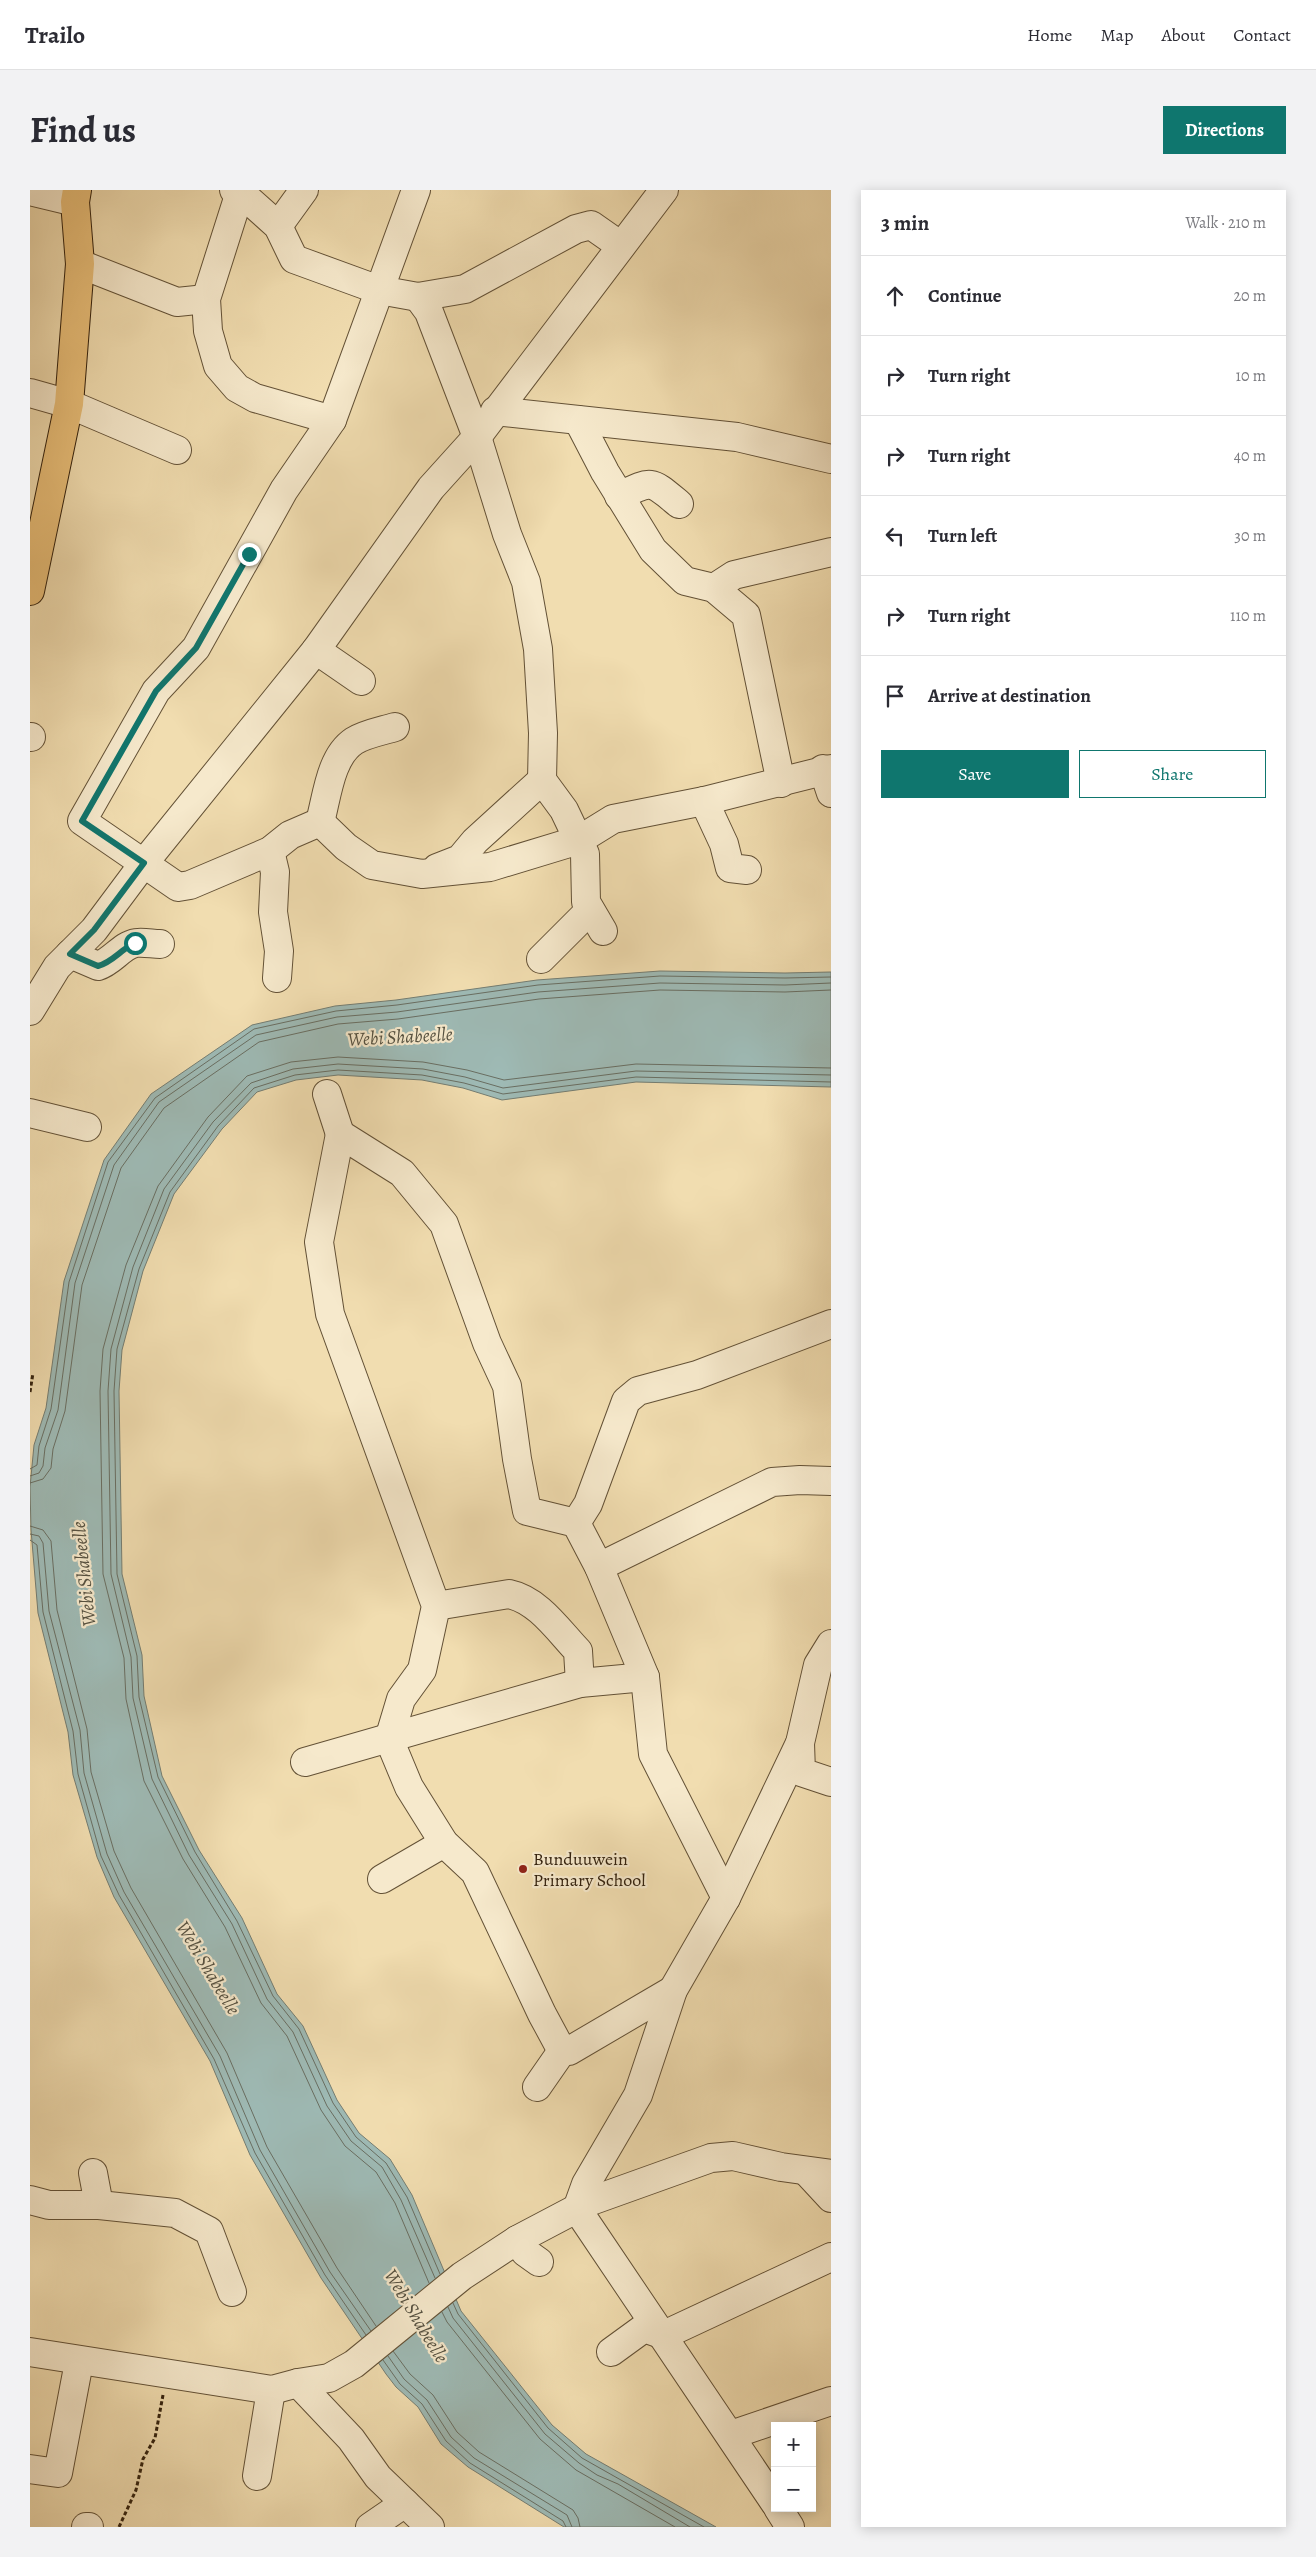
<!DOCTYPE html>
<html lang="en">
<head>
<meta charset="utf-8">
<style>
  body { margin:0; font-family:Alegreya,serif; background:#f2f2f3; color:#2b2b33 }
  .controls { position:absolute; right:15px; bottom:15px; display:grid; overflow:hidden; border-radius:0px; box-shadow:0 2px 12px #0003 }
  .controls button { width:45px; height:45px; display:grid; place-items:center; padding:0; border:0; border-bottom:1px solid #e1e1e2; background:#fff; color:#2b2b33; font:25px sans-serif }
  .stop { position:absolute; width:15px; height:15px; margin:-11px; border:4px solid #0f766e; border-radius:50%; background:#fff }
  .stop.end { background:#0f766e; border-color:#fff; box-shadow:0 1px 5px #0008 }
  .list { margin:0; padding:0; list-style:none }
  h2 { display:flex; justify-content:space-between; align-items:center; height:65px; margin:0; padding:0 20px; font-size:21px }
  h2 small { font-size:16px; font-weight:400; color:#7c7c81 }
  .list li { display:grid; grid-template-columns:32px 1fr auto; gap:15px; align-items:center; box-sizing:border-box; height:80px; padding:0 20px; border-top:1px solid #e1e1e2 }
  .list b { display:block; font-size:19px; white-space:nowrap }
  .list em { font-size:16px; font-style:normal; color:#7c7c81 }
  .actions { display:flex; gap:10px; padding:15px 20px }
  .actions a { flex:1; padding:11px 0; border:1px solid #0f766e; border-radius:0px; text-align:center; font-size:18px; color:#0f766e }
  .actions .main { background:#0f766e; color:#fff }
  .icon { flex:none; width:28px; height:28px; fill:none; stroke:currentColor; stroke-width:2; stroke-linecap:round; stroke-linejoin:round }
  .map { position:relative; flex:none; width:801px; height:2337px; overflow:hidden; border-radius:0px }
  header { display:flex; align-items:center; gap:30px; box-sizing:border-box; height:70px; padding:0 25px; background:#fff; border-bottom:1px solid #e1e1e2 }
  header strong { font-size:24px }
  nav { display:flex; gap:28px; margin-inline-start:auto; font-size:18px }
  .intro { display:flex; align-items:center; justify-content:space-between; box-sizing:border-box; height:120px; padding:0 30px }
  h1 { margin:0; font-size:35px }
  .button { padding:12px 22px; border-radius:0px; background:#0f766e; color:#fff; font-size:18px; font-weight:700 }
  main { display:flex; gap:30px; padding:0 30px }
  aside { flex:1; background:#fff; border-radius:0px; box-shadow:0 2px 12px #0003 }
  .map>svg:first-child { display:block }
  .water { fill:#9ebab5; stroke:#747d72 }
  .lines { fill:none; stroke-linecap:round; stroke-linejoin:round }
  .shore { stroke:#696e62; stroke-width:1 }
  .minor-casing { stroke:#635136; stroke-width:30 }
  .major-casing { stroke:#34220e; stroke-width:30 }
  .path { stroke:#34220e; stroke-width:3; stroke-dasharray:4 2.5; stroke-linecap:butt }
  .minor { stroke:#f6e9cc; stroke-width:28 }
  .major { stroke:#e8be78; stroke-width:28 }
  .route { stroke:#0f766e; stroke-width:6 }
  .poi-dot { fill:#8f2418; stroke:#f6e9cc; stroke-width:2 }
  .labels { text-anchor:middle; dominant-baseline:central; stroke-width:4.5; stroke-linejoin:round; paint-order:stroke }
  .poi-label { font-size:18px; fill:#34220e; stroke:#f6e9cc; text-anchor:start }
  .water-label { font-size:19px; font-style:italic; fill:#545040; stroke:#f6e9cc }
</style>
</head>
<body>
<header>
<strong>Trailo</strong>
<nav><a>Home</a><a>Map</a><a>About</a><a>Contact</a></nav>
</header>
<div class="intro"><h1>Find us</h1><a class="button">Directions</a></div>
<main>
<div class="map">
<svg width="801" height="2337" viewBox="0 0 801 2337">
  <rect width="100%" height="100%" fill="#f1ddb0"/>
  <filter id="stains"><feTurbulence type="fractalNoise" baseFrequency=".004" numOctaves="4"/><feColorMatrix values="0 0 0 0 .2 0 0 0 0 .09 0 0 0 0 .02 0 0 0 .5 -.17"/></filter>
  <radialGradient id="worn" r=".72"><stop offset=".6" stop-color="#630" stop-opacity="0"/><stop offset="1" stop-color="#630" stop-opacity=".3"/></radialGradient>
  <!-- water -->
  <polygon class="water" points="630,781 755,783 801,782 801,897 606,892 472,910 433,898 392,890 308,885 266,890 227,902 192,939 144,1004 113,1081 92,1160 89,1201 92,1384 112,1465 114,1506 132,1586 169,1660 212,1728 247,1804 273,1836 307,1910 329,1943 360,1969 382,2005 431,2121 522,2235 556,2264 686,2337 534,2337 438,2277 411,2254 388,2217 366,2197 356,2184 291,2088 220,1965 180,1871 84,1707 67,1667 43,1585 38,1542 8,1423 1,1340 0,1297 4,1255 16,1218 34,1091 74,970 121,904 222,835 305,816 366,810 507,790"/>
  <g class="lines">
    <!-- shore -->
    <g class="shore">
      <polyline points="0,1279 7,1275 9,1256 21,1219 39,1092 78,972 125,908 224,839 306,821 367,815 508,795 630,786 755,788 801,787"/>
      <polyline points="0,1286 9,1283 13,1276 15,1258 28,1220 45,1093 84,975 129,912 226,845 307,827 367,822 508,802 630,793 755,795 801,793"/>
      <polyline points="0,1293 13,1289 21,1278 23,1259 35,1221 52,1095 91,978 134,918 229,852 308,834 368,829 509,809 630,800 755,802 801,800"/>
      <polyline points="0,1336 13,1340 21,1351 27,1420 57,1539 61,1582 84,1661 101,1698 197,1863 237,1957 307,2078 346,2136"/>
      <polyline points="0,1344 9,1346 13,1353 19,1421 50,1540 54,1583 77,1664 94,1702 190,1866 230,1960 300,2082 341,2141"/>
      <polyline points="0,1350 7,1355 13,1422 43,1541 48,1584 71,1666 89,1705 184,1869 225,1963 295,2085 336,2145"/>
      <polyline points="410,2084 377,2007 356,1973 326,1947 303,1913 269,1839 243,1806 207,1731 165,1662 128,1587 109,1507 107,1466 87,1384 84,1201 87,1159 109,1079 140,1002 188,936 224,898 265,885 308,880 392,885 434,893 473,904 606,887 801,892"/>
      <polyline points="405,2088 371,2010 352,1977 321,1951 297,1916 263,1842 237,1809 202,1734 159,1665 122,1589 103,1508 101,1467 81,1384 78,1201 81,1159 103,1077 134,999 183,932 221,893 263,879 308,874 393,879 435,887 473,898 606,881 801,885"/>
      <polyline points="399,2093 365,2013 346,1982 315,1956 291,1920 257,1846 231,1813 195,1737 153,1669 114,1591 96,1509 94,1468 73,1384 70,1201 73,1159 96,1075 128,996 178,927 217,886 261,872 308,867 393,872 437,880 474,890 606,874 801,878"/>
      <polyline points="423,2113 428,2124 518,2238 552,2268 674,2337"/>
      <polyline points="418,2117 423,2128 515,2244 549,2273 567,2285 588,2294 660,2337"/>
      <polyline points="412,2122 417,2132 510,2249 546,2280 645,2337"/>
      <polyline points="363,2161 380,2184 403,2205 427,2242 449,2262 543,2320 548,2328 550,2337"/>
      <polyline points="358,2166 374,2189 397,2210 421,2247 444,2268 537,2325 542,2337"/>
      <polyline points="353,2170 370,2194 392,2214 416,2251 440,2273 533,2331 536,2337"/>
    </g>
    <!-- minor casing -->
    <g class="minor-casing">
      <g id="minor">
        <polyline points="204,0 210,2 248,36 264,69 349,100 388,107 435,99 546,39 561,35 591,56"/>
        <polyline points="0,1 45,12"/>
        <polyline points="210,2 176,109 178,141 188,176 207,198 225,208 302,230"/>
        <polyline points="248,36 274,0"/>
        <polyline points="50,74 147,112 176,109"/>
        <polyline points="388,107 399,122 447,247 477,344 496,392 508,459 513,543 512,590 534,620 555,664 556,712 573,741"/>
        <polyline points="0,203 39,214 147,260"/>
        <polyline points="465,221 707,247 801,269"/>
        <polyline points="548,230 575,282 623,360 655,391 684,398 716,425 751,593"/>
        <path d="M589,306C623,290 620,290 649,314"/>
        <polyline points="684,398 704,385 801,362"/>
        <polyline points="286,460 331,491"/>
        <polyline points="0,547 1,547"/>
        <polyline points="793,579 801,603"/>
        <polyline points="674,611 694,654 700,678 717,680"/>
        <polyline points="290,632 260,645 240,661 160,695 148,697 52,631 126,501 166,458 254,300 302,230 386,0"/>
        <polyline points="290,632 316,657 342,675 392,684 460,677 549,650 583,629 674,611 801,579"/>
        <path d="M290,632C297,607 300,567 324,551C335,544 352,541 365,537"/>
        <polyline points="240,661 245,682 243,722 249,761 247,788"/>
        <polyline points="407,678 430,669 445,651 512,590"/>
        <path d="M40,764L68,776C82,772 92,755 106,753C114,752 123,754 130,754"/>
        <polyline points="511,769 560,720"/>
        <polyline points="0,821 27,777 64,740 114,673 286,460 401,298 447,247 634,0"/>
        <polyline points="297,904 310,944"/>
        <polyline points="0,923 57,937"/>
        <polyline points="546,1333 558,1314 596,1211 608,1201 667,1185 801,1134"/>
        <polyline points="569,1377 742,1292 770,1290 801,1291"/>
        <path d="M406,1416L479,1404C508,1410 528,1440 548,1461L550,1493"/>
        <polyline points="770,1553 771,1582 801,1592"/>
        <polyline points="275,1572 550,1493 615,1487"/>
        <polyline points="352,1689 414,1653"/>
        <polyline points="532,1861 512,1824 445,1682 414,1653 379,1597 359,1549 371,1509 392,1480 406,1416 300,1124 289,1052 310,944 372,983 414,1034 457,1153 477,1196 487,1269 497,1321 546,1333 569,1377 615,1487 623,1564 696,1708"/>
        <polyline points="532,1861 539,1861 643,1800"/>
        <polyline points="507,1897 532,1861"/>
        <polyline points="776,1981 801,2008"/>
        <polyline points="63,1983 69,2015"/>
        <polyline points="0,2010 19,2015 69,2015 145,2023 179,2041 202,2102"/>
        <polyline points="547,2019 556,1994 608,1905 643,1800 696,1708 770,1553 788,1475 801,1454"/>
        <polyline points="547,2019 745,2313"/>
        <polyline points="487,2050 495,2062 509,2072"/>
        <polyline points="0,2162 242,2200 268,2193 299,2188 324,2174 432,2086 487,2050 561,2011 681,1968 703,1966 751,1977 801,1984"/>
        <polyline points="581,2162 614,2138 634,2145 801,2067"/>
        <polyline points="268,2193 321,2249 348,2287 400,2337"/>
        <polyline points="701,2245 801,2211"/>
        <polyline points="0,2279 28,2283 49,2172"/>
        <polyline points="227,2286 241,2200"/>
        <polyline points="748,2318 760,2337"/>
        <polyline points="56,2337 59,2337"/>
        <polyline points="340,2337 375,2313"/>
      </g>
    </g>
    <!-- major casing -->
    <g class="major-casing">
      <polyline id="major" points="0,401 39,214 50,74 45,12 47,0"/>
    </g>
    <!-- path -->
    <g class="path">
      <polyline points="0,1202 3,1183"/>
      <polyline points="89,2337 106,2300 113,2269 125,2248 133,2205"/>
    </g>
    <!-- minor -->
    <use href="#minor" class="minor"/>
    <!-- major -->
    <use href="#major" class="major"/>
  </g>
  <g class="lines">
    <!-- route -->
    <path class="route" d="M105,753C91,759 83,772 68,776L40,764L64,740L114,673L52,631L126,501L166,458L219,364"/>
  </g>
  <!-- markers -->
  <circle class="poi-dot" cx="493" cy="1679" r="5"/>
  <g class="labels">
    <!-- poi labels -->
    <g class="poi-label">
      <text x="503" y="1669">Bunduuwein<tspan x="503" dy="21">Primary School</tspan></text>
    </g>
    <!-- water labels -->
    <g class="water-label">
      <text transform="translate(370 847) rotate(-3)">Webi Shabeelle</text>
      <text transform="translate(54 1384) rotate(-96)">Webi Shabeelle</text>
      <text transform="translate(178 1778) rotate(59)">Webi Shabeelle</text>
      <text transform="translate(386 2126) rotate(59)">Webi Shabeelle</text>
    </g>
  </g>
  <rect width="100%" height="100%" filter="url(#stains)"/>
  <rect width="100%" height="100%" fill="url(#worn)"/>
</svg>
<div class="controls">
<button>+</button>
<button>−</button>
</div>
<div class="stop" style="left:105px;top:753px"></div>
<div class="stop end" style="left:219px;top:364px"></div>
</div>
<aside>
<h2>3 min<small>Walk · 210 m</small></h2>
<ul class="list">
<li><svg class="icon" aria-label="ahead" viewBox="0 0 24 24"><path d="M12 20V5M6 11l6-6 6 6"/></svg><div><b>Continue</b></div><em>20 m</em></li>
<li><svg class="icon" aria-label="right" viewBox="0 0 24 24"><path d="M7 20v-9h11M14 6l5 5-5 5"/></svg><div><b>Turn right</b></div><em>10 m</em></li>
<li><svg class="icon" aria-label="right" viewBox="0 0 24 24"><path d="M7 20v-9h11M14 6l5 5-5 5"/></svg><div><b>Turn right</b></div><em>40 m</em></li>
<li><svg class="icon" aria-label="left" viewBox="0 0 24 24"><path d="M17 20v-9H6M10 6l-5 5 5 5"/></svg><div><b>Turn left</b></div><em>30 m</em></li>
<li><svg class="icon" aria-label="right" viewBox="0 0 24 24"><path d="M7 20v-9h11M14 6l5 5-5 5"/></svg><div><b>Turn right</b></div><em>110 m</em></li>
<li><svg class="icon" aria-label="arrive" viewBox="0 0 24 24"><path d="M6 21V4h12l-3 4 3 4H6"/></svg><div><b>Arrive at destination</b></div></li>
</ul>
<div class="actions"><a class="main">Save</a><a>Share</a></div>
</aside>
</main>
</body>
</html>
